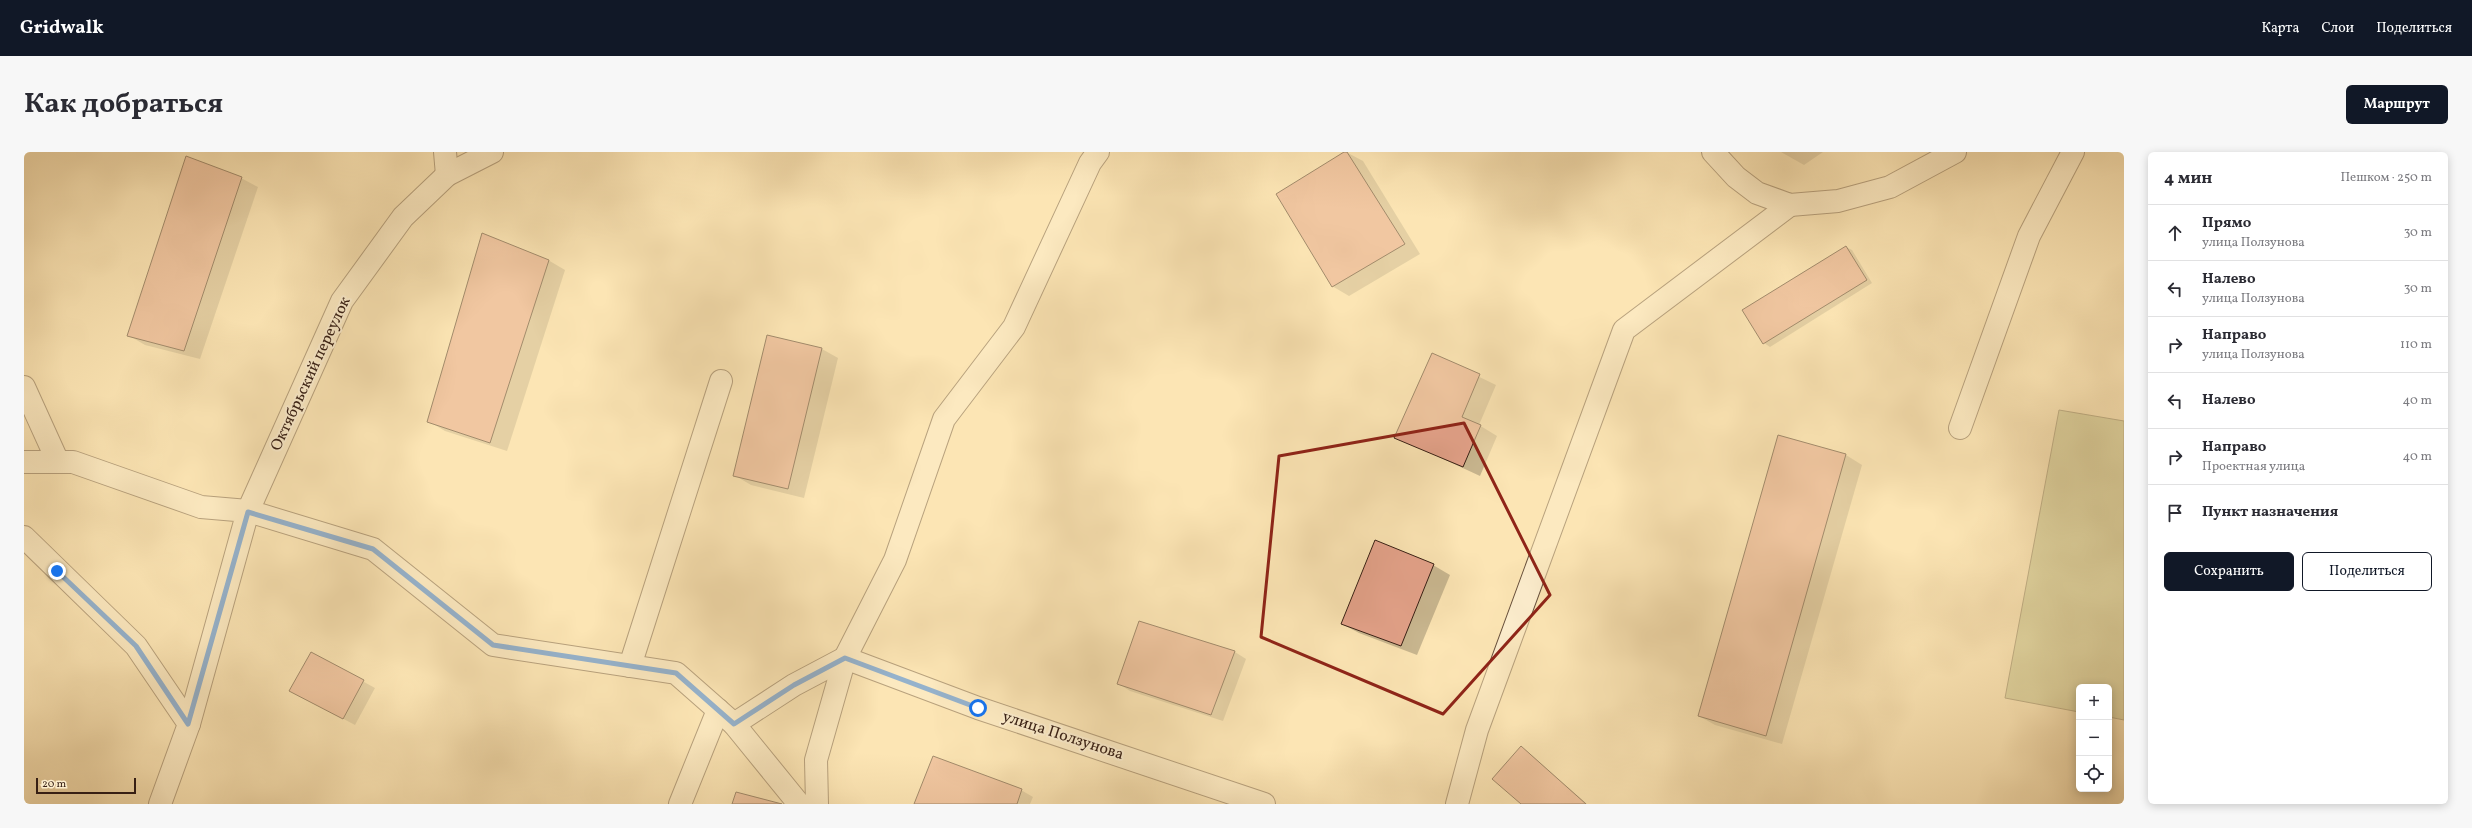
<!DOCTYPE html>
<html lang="ru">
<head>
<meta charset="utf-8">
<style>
  body { margin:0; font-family:Vollkorn,serif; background:#f7f7f7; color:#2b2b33 }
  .controls { position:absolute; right:12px; bottom:12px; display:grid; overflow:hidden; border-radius:6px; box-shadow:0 2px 10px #0003 }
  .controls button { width:36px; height:36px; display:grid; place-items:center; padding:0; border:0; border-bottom:1px solid #e1e1e2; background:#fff; color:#2b2b33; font:20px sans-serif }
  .scale { position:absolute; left:12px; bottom:10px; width:100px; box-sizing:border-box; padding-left:4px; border:2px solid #371f14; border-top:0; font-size:11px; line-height:14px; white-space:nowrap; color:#371f14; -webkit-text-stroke:3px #fdeece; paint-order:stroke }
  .stop { position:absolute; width:12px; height:12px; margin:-9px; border:3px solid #1a73e8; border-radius:50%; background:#fff }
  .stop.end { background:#1a73e8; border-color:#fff; box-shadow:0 1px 4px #0008 }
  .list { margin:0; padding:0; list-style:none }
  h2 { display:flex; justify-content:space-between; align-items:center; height:52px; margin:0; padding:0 16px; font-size:17px }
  h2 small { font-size:13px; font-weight:400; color:#7c7c81 }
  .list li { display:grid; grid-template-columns:26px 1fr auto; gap:12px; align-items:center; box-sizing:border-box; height:56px; padding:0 16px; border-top:1px solid #e1e1e2 }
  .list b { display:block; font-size:15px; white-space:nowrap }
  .list p { margin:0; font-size:13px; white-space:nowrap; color:#7c7c81 }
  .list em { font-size:13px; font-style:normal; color:#7c7c81 }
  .actions { display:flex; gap:8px; padding:12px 16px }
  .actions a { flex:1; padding:9px 0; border:1px solid #111827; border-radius:6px; text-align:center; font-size:14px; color:#111827 }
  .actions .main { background:#111827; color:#fff }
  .icon { flex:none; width:22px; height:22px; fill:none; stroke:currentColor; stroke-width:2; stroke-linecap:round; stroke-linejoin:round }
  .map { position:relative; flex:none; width:2100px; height:652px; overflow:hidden; border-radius:6px }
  header { display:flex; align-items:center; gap:24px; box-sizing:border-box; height:56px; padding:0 20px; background:#111827; color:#fff }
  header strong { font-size:19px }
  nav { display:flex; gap:22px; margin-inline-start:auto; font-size:14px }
  .intro { display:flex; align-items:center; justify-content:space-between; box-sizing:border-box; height:96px; padding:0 24px }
  h1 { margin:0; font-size:28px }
  .button { padding:10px 18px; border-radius:6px; background:#111827; color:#fff; font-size:14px; font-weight:700 }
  main { display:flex; gap:24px; padding:0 24px }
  aside { flex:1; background:#fff; border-radius:6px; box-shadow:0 2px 10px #0003 }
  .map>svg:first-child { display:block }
  .green { fill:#c3c38a; stroke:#7d714f }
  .shadow { fill:#0003 }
  .building { fill:#e5a38b; stroke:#371f14 }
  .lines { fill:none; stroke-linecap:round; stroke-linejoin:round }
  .minor-casing { stroke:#68503c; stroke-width:24 }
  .minor { stroke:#fdeece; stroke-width:22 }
  .route { stroke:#1a73e8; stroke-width:5 }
  .marked { fill:none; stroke:#8f2418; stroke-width:3; stroke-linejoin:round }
  .labels { text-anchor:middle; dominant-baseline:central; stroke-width:4; stroke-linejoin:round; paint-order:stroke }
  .street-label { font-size:16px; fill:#371f14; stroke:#fdeece }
</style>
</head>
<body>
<header>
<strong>Gridwalk</strong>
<nav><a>Карта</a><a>Слои</a><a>Поделиться</a></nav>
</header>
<div class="intro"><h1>Как добраться</h1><a class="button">Маршрут</a></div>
<main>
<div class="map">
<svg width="2100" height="652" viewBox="0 0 2100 652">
  <rect width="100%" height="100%" fill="#fce5b4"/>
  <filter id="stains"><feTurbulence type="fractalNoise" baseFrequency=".005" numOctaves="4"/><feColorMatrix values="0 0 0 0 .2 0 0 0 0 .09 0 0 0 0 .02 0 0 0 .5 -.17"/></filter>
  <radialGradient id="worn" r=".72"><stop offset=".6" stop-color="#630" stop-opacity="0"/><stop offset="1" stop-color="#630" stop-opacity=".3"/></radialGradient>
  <!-- green -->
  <polygon class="green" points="2035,258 2100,269 2100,568 2085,565 2085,535 2055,535 2055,560 1981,546"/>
  <!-- shadow -->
  <g class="shadow">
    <polygon points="1322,0 1339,9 1396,102 1325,144 1308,134"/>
    <polygon points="1757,0 1799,0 1780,13"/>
    <polygon points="217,26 234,35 176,207 121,193 104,183"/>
    <polygon points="1822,95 1828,98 1848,131 1746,195 1740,191"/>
    <polygon points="524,108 541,118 483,299 421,279 404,269"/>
    <polygon points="798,197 814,206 780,346 727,333 710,323"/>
    <polygon points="1408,202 1472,233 1455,273 1473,284 1456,324 1372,285"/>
    <polygon points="1822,303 1838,313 1758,592 1691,573 1675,564"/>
    <polygon points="1409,413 1426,423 1393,503 1335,481 1318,472"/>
    <polygon points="1116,471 1211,500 1222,507 1199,569 1106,539 1095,532"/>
    <polygon points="287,501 351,536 331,573 278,545"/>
    <polygon points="1497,595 1503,599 1563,652 1498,652"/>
    <polygon points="997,638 1009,645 1006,652 892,652"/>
  </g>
  <!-- building -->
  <g class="building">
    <polygon points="1320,0 1323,0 1381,92 1308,135 1252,42"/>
    <polygon points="162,4 218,25 160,199 103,184"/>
    <polygon points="458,81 525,108 466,291 403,270"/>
    <polygon points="1822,94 1843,128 1739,192 1718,158"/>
    <polygon points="743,183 798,196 764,337 709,324"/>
    <polygon points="1408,201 1456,222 1438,265 1457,273 1439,315 1370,286"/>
    <polygon points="1754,283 1822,302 1742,584 1674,564"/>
    <polygon points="1351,388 1410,412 1377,494 1317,472"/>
    <polygon points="1115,469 1211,499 1187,563 1093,532"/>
    <polygon points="287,500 340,528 319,567 265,539"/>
    <polygon points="1497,594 1562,652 1497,652 1468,627"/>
    <polygon points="909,604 998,637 993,652 890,652"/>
    <polygon points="712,640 758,652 708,652"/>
  </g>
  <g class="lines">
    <!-- minor casing -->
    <g class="minor-casing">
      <g id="minor">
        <polyline points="421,0 423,23"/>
        <polyline points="468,0 423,23 379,65 318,149 224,359 349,397 469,493 652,521 710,572 770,533 821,506 954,556 1240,652"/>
        <polyline points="1689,0 1712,25 1733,41 1766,53 1814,49 1866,35 1931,0"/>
        <polyline points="0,235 34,310"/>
        <polyline points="1936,276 2005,84 2049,0"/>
        <polyline points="0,310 49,310 177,355 224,359 165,572"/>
        <polyline points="0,385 112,494 165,572 136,652"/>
        <polyline points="606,514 697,229"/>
        <polyline points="710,572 775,652"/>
        <polyline points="656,652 694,558"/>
        <polyline points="793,652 792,608 821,506 871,408 920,267 990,175 1066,11 1074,0"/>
        <polyline points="1433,652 1453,578 1600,178 1766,53"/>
      </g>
    </g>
    <!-- minor -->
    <use href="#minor" class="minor"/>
  </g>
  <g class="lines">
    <!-- route -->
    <polyline class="route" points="33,419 112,494 164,572 224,360 349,397 469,493 652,521 710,572 770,533 821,506 954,556"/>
  </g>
  <!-- marked area -->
  <path d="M0 0H2100V652H0ZM1440,271L1526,443L1419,562L1237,485L1255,304Z" fill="#fce5b4" fill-opacity=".55" fill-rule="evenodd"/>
  <path class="marked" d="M1440,271L1526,443L1419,562L1237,485L1255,304Z"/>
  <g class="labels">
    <!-- street labels -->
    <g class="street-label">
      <text transform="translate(287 222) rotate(-65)">Октябрьский переулок</text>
      <text transform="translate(1039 584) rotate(18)">улица Ползунова</text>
    </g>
  </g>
  <rect width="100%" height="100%" filter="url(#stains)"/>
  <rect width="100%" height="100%" fill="url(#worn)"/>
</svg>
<div class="controls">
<button>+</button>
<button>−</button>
<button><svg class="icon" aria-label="locate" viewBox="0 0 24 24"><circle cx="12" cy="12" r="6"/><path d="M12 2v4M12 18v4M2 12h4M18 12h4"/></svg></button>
</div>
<div class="scale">20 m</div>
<div class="stop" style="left:954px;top:556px"></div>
<div class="stop end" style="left:33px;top:419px"></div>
</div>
<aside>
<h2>4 мин<small>Пешком · 250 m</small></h2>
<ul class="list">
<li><svg class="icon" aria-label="ahead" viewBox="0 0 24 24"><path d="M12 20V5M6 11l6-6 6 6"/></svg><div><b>Прямо</b><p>улица Ползунова</p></div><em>30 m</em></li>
<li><svg class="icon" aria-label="left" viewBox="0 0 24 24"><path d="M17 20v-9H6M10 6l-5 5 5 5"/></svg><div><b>Налево</b><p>улица Ползунова</p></div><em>30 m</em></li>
<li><svg class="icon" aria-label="right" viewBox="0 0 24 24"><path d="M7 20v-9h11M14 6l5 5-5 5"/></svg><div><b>Направо</b><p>улица Ползунова</p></div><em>110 m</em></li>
<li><svg class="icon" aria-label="left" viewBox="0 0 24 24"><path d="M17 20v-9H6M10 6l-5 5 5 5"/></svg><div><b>Налево</b></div><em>40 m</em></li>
<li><svg class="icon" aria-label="right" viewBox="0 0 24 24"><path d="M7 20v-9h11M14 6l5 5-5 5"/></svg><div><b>Направо</b><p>Проектная улица</p></div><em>40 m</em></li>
<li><svg class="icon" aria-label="arrive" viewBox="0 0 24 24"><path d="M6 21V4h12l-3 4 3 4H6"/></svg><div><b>Пункт назначения</b></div></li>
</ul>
<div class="actions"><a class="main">Сохранить</a><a>Поделиться</a></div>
</aside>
</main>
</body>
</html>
